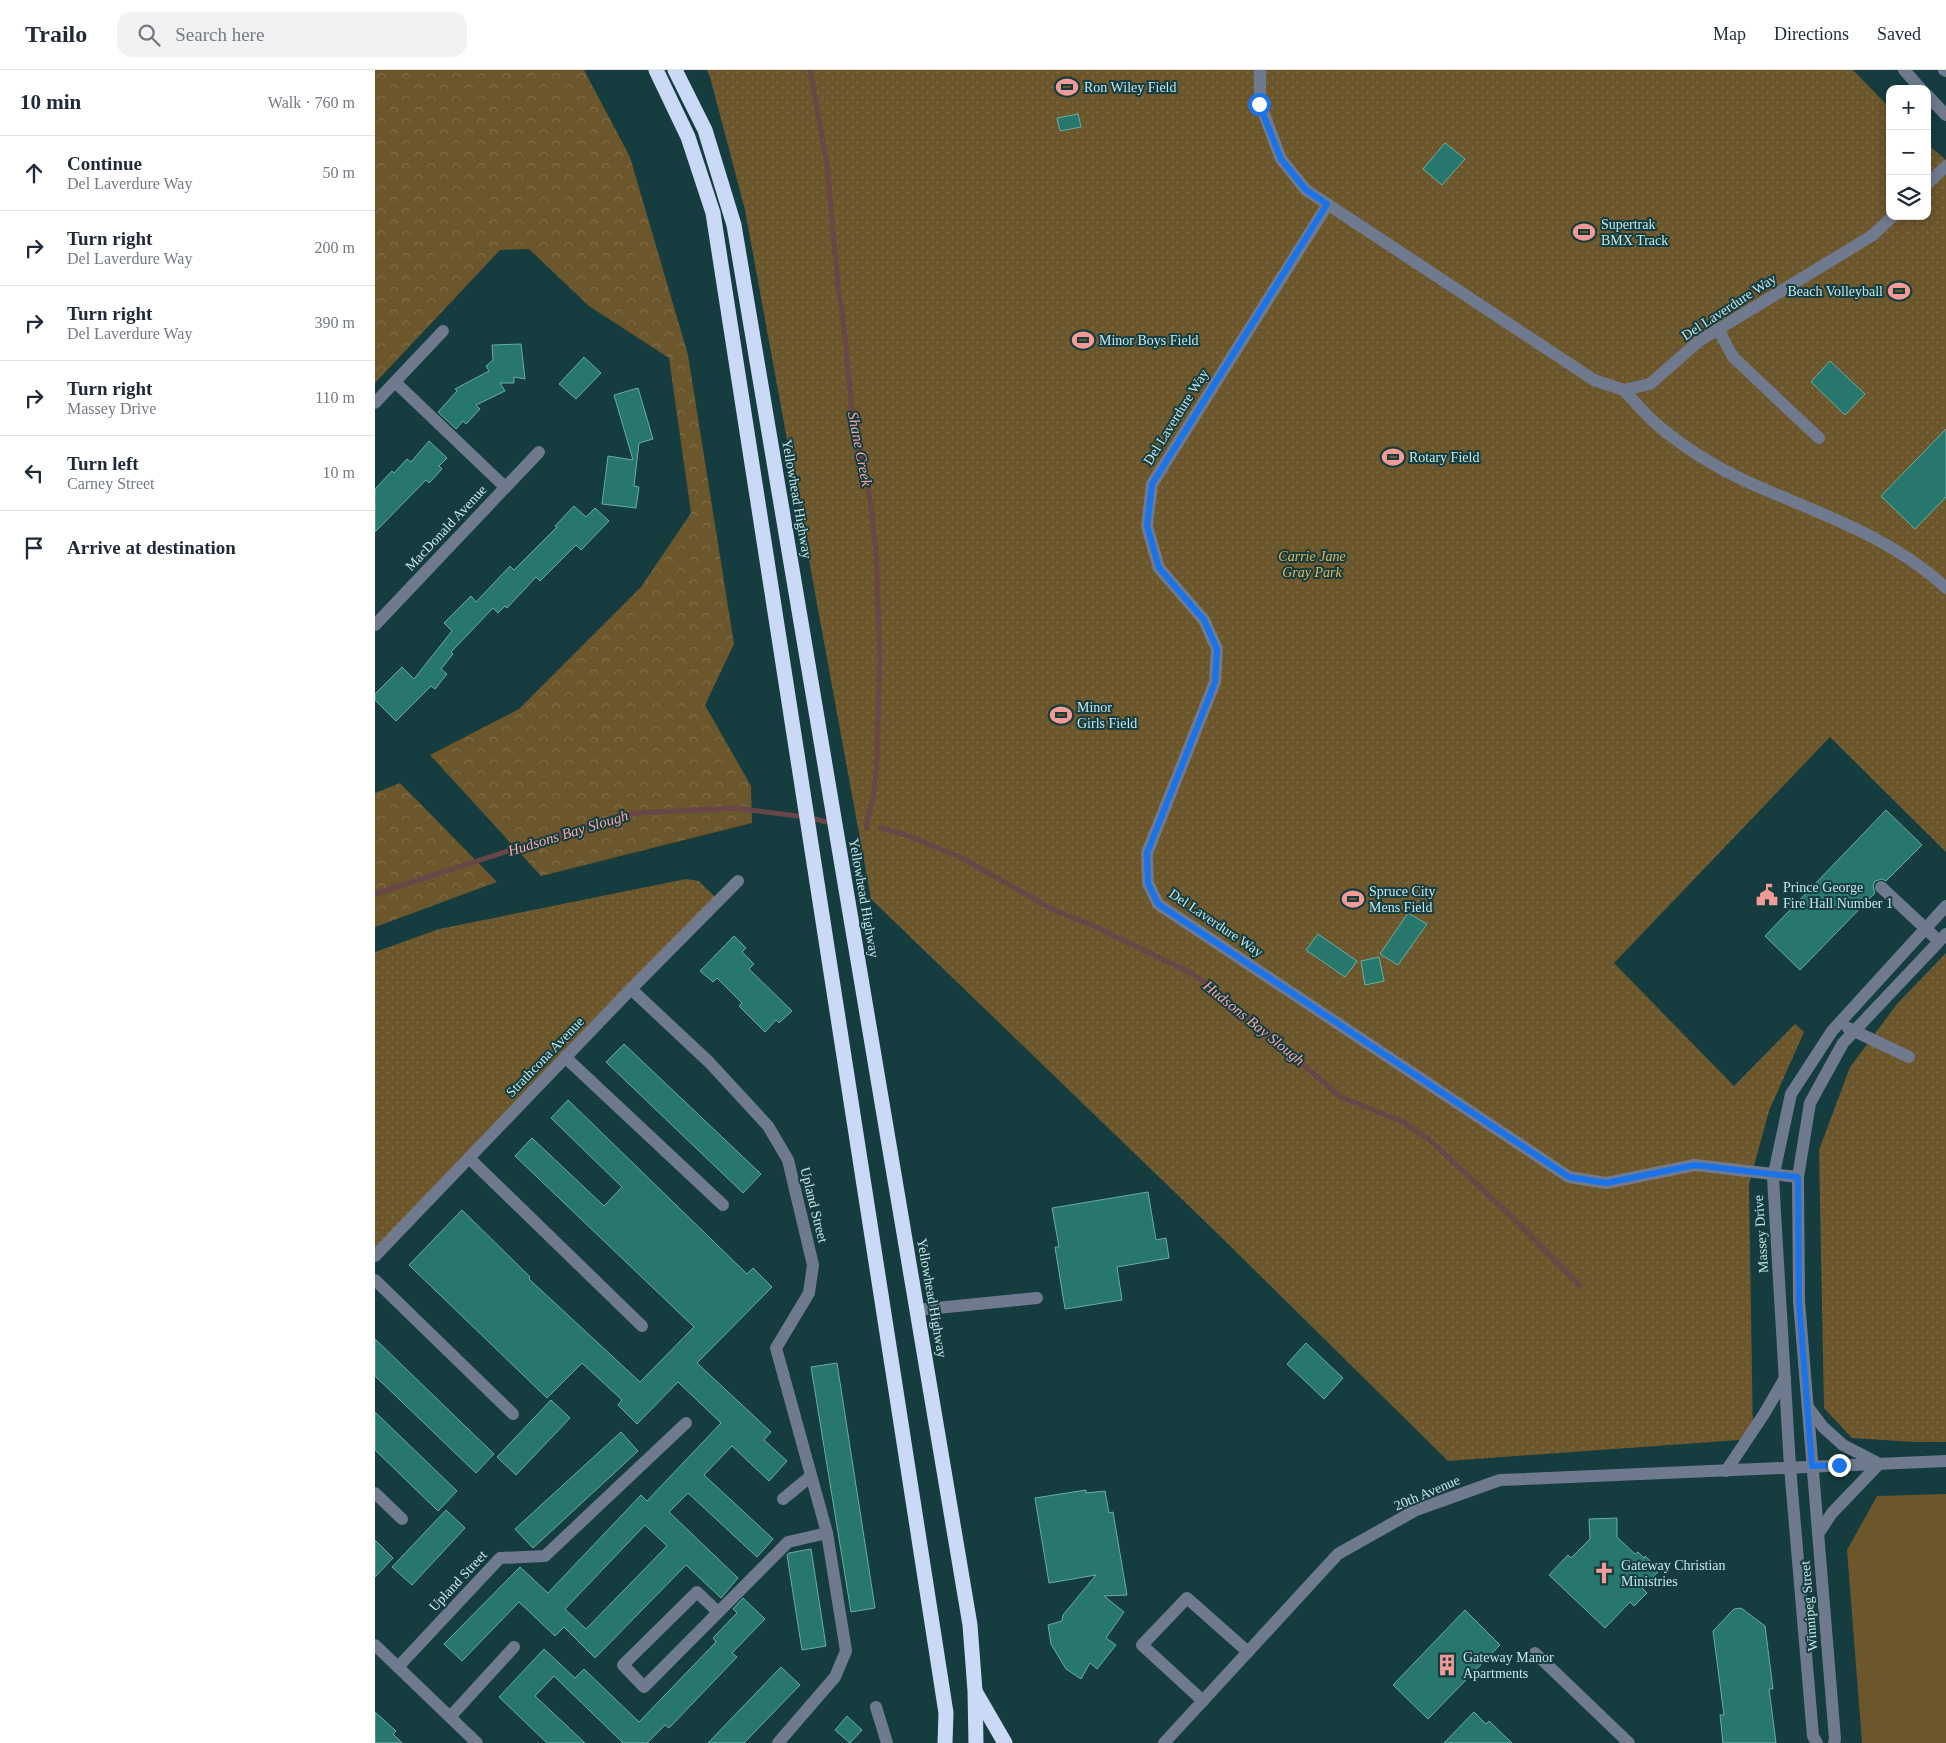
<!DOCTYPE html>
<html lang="en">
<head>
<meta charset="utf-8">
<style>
  body { margin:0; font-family:"Times New Roman",serif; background:#f2f2f3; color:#1f2937 }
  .controls { position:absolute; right:15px; top:15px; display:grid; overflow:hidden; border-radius:10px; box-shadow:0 2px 12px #0003 }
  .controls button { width:45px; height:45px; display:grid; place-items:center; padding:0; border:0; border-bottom:1px solid #e0e1e3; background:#fff; color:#1f2937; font:25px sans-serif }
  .stop { position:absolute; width:15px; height:15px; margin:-11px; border:4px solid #1a73e8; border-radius:50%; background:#fff }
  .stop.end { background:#1a73e8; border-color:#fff; box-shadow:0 1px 5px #0008 }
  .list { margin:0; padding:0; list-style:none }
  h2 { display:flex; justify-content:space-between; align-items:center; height:65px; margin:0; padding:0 20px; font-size:21px }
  h2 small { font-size:16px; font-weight:400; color:#747a83 }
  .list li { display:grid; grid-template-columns:32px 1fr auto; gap:15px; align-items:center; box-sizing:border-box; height:75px; padding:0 20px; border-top:1px solid #e0e1e3 }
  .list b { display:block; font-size:19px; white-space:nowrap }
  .list p { margin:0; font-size:16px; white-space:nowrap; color:#747a83 }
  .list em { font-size:16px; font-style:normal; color:#747a83 }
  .icon { flex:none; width:28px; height:28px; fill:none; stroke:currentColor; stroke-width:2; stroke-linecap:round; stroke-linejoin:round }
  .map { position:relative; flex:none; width:1571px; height:1673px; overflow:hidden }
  header { display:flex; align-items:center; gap:30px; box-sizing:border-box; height:70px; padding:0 25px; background:#fff; border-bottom:1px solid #e0e1e3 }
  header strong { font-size:24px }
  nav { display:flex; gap:28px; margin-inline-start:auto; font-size:18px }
  .search { width:350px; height:45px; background:#f2f2f3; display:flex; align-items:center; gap:12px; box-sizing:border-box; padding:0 18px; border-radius:15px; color:#747a83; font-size:19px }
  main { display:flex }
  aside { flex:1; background:#fff }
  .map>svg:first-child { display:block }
  .green { fill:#6c562b }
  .forest { fill:url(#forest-crowns) }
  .park { fill:url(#park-dots) }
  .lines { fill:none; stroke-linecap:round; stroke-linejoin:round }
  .stream { stroke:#68464a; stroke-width:5 }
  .building { fill:#28776c; stroke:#68aea3; fill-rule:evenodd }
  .minor { stroke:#6f7a8e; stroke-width:12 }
  .highway { stroke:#c9d9f6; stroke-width:15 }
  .route { stroke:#1a73e8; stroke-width:6 }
  .labels { text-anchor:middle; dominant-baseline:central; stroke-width:4; stroke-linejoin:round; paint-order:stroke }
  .poi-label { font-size:14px; fill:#c5e8eb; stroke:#153c3f; text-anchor:start }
  .street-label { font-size:14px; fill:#c5e8eb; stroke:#153c3f }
  .park-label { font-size:14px; font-style:italic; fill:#e9b957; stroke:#153c3f }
  .water-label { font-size:15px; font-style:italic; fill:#fca7a3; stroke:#153c3f }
</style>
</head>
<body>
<header>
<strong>Trailo</strong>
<div class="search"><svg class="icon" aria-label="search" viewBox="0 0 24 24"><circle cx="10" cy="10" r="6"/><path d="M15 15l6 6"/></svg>Search here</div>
<nav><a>Map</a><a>Directions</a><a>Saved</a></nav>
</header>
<main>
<aside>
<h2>10 min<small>Walk · 760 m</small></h2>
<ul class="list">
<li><svg class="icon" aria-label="ahead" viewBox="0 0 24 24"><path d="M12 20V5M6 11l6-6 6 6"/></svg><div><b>Continue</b><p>Del Laverdure Way</p></div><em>50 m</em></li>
<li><svg class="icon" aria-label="right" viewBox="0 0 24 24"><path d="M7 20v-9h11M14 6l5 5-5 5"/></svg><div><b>Turn right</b><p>Del Laverdure Way</p></div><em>200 m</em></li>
<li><svg class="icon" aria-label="right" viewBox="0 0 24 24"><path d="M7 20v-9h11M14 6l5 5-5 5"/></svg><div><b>Turn right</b><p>Del Laverdure Way</p></div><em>390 m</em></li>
<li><svg class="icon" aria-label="right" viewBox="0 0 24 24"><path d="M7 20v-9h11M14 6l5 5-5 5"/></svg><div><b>Turn right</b><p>Massey Drive</p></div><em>110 m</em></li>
<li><svg class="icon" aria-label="left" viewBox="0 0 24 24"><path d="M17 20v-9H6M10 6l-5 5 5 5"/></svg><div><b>Turn left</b><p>Carney Street</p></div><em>10 m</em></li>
<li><svg class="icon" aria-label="arrive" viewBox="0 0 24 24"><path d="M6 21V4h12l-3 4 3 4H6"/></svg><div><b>Arrive at destination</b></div></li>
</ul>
</aside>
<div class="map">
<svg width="1571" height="1673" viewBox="0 0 1571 1673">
  <defs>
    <pattern id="forest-crowns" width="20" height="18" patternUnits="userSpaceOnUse" patternTransform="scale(1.25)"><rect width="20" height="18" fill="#6c562b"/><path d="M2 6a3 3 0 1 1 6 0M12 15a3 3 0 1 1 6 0" fill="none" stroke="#806e4a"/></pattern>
    <pattern id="park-dots" width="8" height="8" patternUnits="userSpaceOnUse" patternTransform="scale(1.25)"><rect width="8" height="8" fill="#6c562b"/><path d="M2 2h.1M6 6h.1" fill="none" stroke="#806e4a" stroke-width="1.8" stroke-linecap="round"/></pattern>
  </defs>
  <rect width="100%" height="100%" fill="#153c3f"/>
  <!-- green -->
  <polygon class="green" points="1571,1424 1571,1673 1487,1673 1472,1480 1502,1426"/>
  <!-- forest -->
  <g class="forest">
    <polygon points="0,0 209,0 255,87 313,285 359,574 330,635 376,716 377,753 166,806 55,685 144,639 266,517 316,443 294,288 214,236 154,179 125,180 0,313"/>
    <polygon points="25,713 122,812 0,857 0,723"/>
  </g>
  <!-- park -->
  <g class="park">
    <polygon points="332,0 1478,0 1515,38 1515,146 1552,146 1552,74 1571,90 1571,782 1455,667 1239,893 1359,1016 1420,954 1429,962 1394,1041 1374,1114 1378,1369 1073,1391 843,1164 496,829 370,140 335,7"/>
    <polygon points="311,809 324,811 340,827 0,1188 0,882 64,859"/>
    <polygon points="1571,883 1571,1372 1539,1372 1477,1368 1449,1338 1444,1080 1475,997 1522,934"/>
  </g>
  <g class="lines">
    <!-- stream -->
    <g class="stream">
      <polyline points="435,0 452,94 463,216 469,257 477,341 495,429 501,482 505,585 502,687 499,723 491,758 492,758"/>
      <polyline points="436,748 451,752"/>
      <polyline points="506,758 531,765 587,788 679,840 721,857 818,904 883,954 913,982 966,1027 1028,1052 1056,1071 1140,1150 1205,1216"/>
      <polyline points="0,824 220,753 262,743 360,738 422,746"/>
    </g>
  </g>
  <!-- building -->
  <g class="building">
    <polygon points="703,44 706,57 685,61 682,48"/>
    <polygon points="1070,73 1090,89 1067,115 1048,99"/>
    <polygon points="146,274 150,309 139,307 139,313 125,313 130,321 101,335 105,339 91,354 88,351 81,359 63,342 82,321 80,319 114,301 111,296 118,290 117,275"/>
    <polygon points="209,287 226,303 201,329 184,314"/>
    <polygon points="1455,291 1490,324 1470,345 1436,312"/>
    <polygon points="263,318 278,369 264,373 259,416 264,417 261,438 227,434 233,386 258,390 239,325"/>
    <polygon points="1571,359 1571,427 1540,459 1506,426"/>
    <polygon points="54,371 72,388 64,396 67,399 54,413 51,410 0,462 0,419 17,401 19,403 32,389 36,392"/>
    <polygon points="199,436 211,447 220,438 234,451 206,480 201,475 165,511 161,507 132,538 130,536 123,543 118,538 76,582 78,584 66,599 72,604 60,619 56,616 21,651 0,630 0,624 27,597 39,609 77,561 69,553 96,526 101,532 135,496 139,500 182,457 180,456"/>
    <polygon points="1511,740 1547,775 1511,811 1507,809 1500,811 1498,816 1500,823 1425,900 1390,866"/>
    <polygon points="1033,843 1052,854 1023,895 1005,884"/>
    <polygon points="943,864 982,891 970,907 931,880"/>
    <polygon points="359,866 371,878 367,882 379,894 374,899 417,941 404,953 401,950 390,962 364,936 367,933 342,908 338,912 325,901"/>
    <polygon points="1004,887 1009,911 990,915 986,891"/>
    <polygon points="249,974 386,1104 368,1123 231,992"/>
    <path d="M193,1030L372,1204L378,1198L397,1217L322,1293L396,1362L389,1370L412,1391L394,1411L357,1376L329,1405L398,1469L382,1487L313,1423L294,1442L363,1508L346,1528L311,1495L220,1588L189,1557L180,1566L144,1532L87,1591L69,1574L145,1497L173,1523L266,1425L272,1431L346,1353L303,1312L262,1354L243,1335L247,1330L207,1293L172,1328L34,1195L87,1140L155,1207L154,1209L265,1312L319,1257L140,1086L157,1068L229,1136L247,1117L176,1048ZM270,1455L292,1476L211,1559L190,1539Z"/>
    <polygon points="773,1122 781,1170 791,1168 794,1188 742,1197 747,1230 690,1239 680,1177 684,1177 677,1138"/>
    <polygon points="0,1269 119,1384 101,1403 0,1306"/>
    <polygon points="931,1273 968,1308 949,1329 912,1294"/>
    <polygon points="462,1293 500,1538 476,1542 436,1297"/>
    <polygon points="176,1330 195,1348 141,1405 122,1387"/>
    <polygon points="0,1342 82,1421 63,1441 0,1380"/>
    <polygon points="246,1362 263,1381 158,1478 140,1459"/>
    <polygon points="711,1420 711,1423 730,1421 734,1443 738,1442 752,1525 729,1526 749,1542 731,1568 741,1575 722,1599 715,1593 706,1609 691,1599 676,1574 673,1555 687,1551 688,1545 721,1505 674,1513 660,1428"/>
    <polygon points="71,1440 90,1458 37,1515 17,1497"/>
    <polygon points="1242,1448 1242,1467 1260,1484 1263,1482 1269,1488 1270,1486 1285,1500 1267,1518 1272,1523 1259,1536 1255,1532 1230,1558 1174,1505 1193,1485 1196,1488 1215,1469 1214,1449"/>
    <polygon points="0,1470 18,1488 0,1507"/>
    <polygon points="436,1479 451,1576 427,1580 412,1485 414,1483"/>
    <polygon points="368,1528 390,1549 357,1583 362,1587 294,1658 290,1655 272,1673 248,1673 179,1606 160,1626 210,1673 172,1673 124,1627 169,1579 200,1608 209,1599 264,1652 341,1572 338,1568 362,1543 358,1539"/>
    <polygon points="1366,1538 1390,1556 1398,1619 1394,1619 1401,1673 1348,1673 1345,1645 1349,1645 1338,1561 1359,1539"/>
    <polygon points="1090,1540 1125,1575 1053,1649 1018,1615"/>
    <polygon points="406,1597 425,1615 369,1673 333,1673"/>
    <polygon points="0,1642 21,1661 18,1664 27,1673 0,1673"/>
    <polygon points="1099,1642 1111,1654 1114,1651 1137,1673 1069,1673"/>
    <polygon points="472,1646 487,1660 475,1673 460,1660"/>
  </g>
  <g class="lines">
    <!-- minor -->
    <g class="minor">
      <polyline points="885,0 885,33 906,89 931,120 1219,310 1249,320 1275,314 1324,271 1498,165 1518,146"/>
      <polyline points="1529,0 1546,19"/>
      <polyline points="1569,0 1571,1"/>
      <polyline points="1552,25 1571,45"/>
      <polyline points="1552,114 1571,96"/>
      <polyline points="953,134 777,414 772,456 784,498 829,550 842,579 840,612 772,783 773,813 783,834 1194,1107 1231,1113 1320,1095 1423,1107"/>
      <polyline points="1343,259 1358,287 1444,368"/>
      <polyline points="20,312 130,417"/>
      <path d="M1249,320C1258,330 1267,341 1278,351C1306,376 1342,398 1377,414C1443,443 1517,467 1571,518"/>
      <polyline points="0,333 68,261"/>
      <polyline points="0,555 164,382"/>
      <polyline points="1506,817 1564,871"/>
      <polyline points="256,919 334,992 393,1056 413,1090 438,1195 434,1223 401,1278 452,1463 471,1581 460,1607 403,1673"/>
      <polyline points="1473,958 1534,987"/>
      <polyline points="190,987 348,1135"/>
      <polyline points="94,1088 267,1256"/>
      <polyline points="0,1186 256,919 363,811"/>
      <polyline points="0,1210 138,1344"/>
      <polyline points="542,1240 662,1228"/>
      <polyline points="1433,1337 1448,1357 1468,1375 1501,1392"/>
      <polyline points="1351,1401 1389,1344 1410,1308"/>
      <polyline points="0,1423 27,1449"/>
      <polyline points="408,1429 436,1406"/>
      <polyline points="1443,1464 1457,1443 1504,1394"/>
      <polyline points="343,1542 322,1522 248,1595 269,1617 413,1472 452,1463"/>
      <polyline points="0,1575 102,1673"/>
      <polyline points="1160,1583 1254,1673"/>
      <polyline points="23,1597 125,1488 170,1486 311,1353"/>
      <polyline points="828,1631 767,1575 812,1528 873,1582"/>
      <polyline points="501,1637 512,1673"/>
      <polyline points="75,1647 139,1577"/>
      <polyline points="789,1673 963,1484 1041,1440 1125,1410 1571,1391"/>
      <polyline points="1442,1673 1438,1666 1415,1397 1398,1108 1416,1024 1457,961 1571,836"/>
      <polyline points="1459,1673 1460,1669 1424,1231 1423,1107 1435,1033 1468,973 1571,864"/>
    </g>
    <!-- highway -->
    <g class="highway">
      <polyline points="281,0 313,67 338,143 571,1643 570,1673"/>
      <polyline points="300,0 330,60 359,155 595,1555 600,1621 601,1673"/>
      <polyline points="601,1623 630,1673"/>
    </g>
  </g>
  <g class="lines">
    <!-- route -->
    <polyline class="route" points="884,34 906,89 931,120 952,134 777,414 772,456 784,498 829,550 842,579 840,612 772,783 773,813 783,834 1194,1107 1231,1113 1320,1095 1423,1107 1424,1232 1437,1396 1464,1395"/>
  </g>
  <!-- icons -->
  <defs>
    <g id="stadium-bare" transform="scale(1.725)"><path d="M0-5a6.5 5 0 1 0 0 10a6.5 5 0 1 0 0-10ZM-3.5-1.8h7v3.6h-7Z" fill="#f59b97" stroke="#153c3f" stroke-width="2.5" paint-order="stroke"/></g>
    <g id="civic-bare" transform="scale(1.725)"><path d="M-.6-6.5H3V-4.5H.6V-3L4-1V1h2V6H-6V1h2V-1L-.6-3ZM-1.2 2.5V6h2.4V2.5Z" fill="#f59b97" stroke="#153c3f" stroke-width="2.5" paint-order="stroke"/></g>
    <g id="church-bare" transform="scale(1.725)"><path d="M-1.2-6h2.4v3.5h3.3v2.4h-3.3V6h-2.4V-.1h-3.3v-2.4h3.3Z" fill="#f59b97" stroke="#153c3f" stroke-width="2.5" paint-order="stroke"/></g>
    <g id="building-bare" transform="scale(1.725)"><path d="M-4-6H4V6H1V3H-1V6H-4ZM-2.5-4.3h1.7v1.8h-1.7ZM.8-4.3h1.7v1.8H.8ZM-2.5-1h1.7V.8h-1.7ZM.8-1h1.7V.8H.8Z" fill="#f59b97" stroke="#153c3f" stroke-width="2.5" paint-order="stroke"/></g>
  </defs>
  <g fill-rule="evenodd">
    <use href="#stadium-bare" x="692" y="17"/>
    <use href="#stadium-bare" x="1209" y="162"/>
    <use href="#stadium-bare" x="1524" y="221"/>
    <use href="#stadium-bare" x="708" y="270"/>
    <use href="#stadium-bare" x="1018" y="387"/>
    <use href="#stadium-bare" x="686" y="645"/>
    <use href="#civic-bare" x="1392" y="825"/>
    <use href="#stadium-bare" x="978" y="829"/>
    <use href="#church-bare" x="1229" y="1503"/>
    <use href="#building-bare" x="1072" y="1595"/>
  </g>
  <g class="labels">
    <!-- poi labels -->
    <g class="poi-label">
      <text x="709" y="17">Ron Wiley Field</text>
      <text x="1226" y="154">Supertrak<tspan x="1226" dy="16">BMX Track</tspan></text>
      <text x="1508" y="221" text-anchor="end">Beach Volleyball</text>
      <text x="724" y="270">Minor Boys Field</text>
      <text x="1034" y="387">Rotary Field</text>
      <text x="702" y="637">Minor<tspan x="702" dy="16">Girls Field</tspan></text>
      <text x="1408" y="817">Prince George<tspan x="1408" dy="16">Fire Hall Number 1</tspan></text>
      <text x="994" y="821">Spruce City<tspan x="994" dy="16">Mens Field</tspan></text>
      <text x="1246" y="1495">Gateway Christian<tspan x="1246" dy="16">Ministries</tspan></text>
      <text x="1088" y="1587">Gateway Manor<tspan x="1088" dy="16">Apartments</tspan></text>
    </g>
    <!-- street labels -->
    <g class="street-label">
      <text transform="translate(1354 237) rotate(-33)">Del Laverdure Way</text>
      <text transform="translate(801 347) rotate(-58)">Del Laverdure Way</text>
      <text transform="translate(422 429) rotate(80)">Yellowhead Highway</text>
      <text transform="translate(71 458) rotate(-47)">MacDonald Avenue</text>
      <text transform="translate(489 828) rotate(80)">Yellowhead Highway</text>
      <text transform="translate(841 853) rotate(34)">Del Laverdure Way</text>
      <text transform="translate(170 987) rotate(-46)">Strathcona Avenue</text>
      <text transform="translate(439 1135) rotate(76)">Upland Street</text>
      <text transform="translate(1386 1164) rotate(-94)">Massey Drive</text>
      <text transform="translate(557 1228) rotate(80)">Yellowhead Highway</text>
      <text transform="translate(1052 1423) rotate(-23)">20th Avenue</text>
      <text transform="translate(83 1511) rotate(-47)">Upland Street</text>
      <text transform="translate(1434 1536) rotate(-95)">Winnipeg Street</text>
    </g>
    <!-- park labels -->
    <g class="park-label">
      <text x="937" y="486">Carrie Jane<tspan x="937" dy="16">Gray Park</tspan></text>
    </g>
    <!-- water labels -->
    <g class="water-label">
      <text transform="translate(485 379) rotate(79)">Shane Creek</text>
      <text transform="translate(193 763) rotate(-17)">Hudsons Bay Slough</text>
      <text transform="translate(879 953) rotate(39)">Hudsons Bay Slough</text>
    </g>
  </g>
</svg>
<div class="controls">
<button>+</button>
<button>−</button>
<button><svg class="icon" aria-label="layers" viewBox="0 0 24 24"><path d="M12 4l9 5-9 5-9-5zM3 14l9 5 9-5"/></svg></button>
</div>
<div class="stop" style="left:884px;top:34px"></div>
<div class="stop end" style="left:1464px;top:1395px"></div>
</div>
</main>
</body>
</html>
